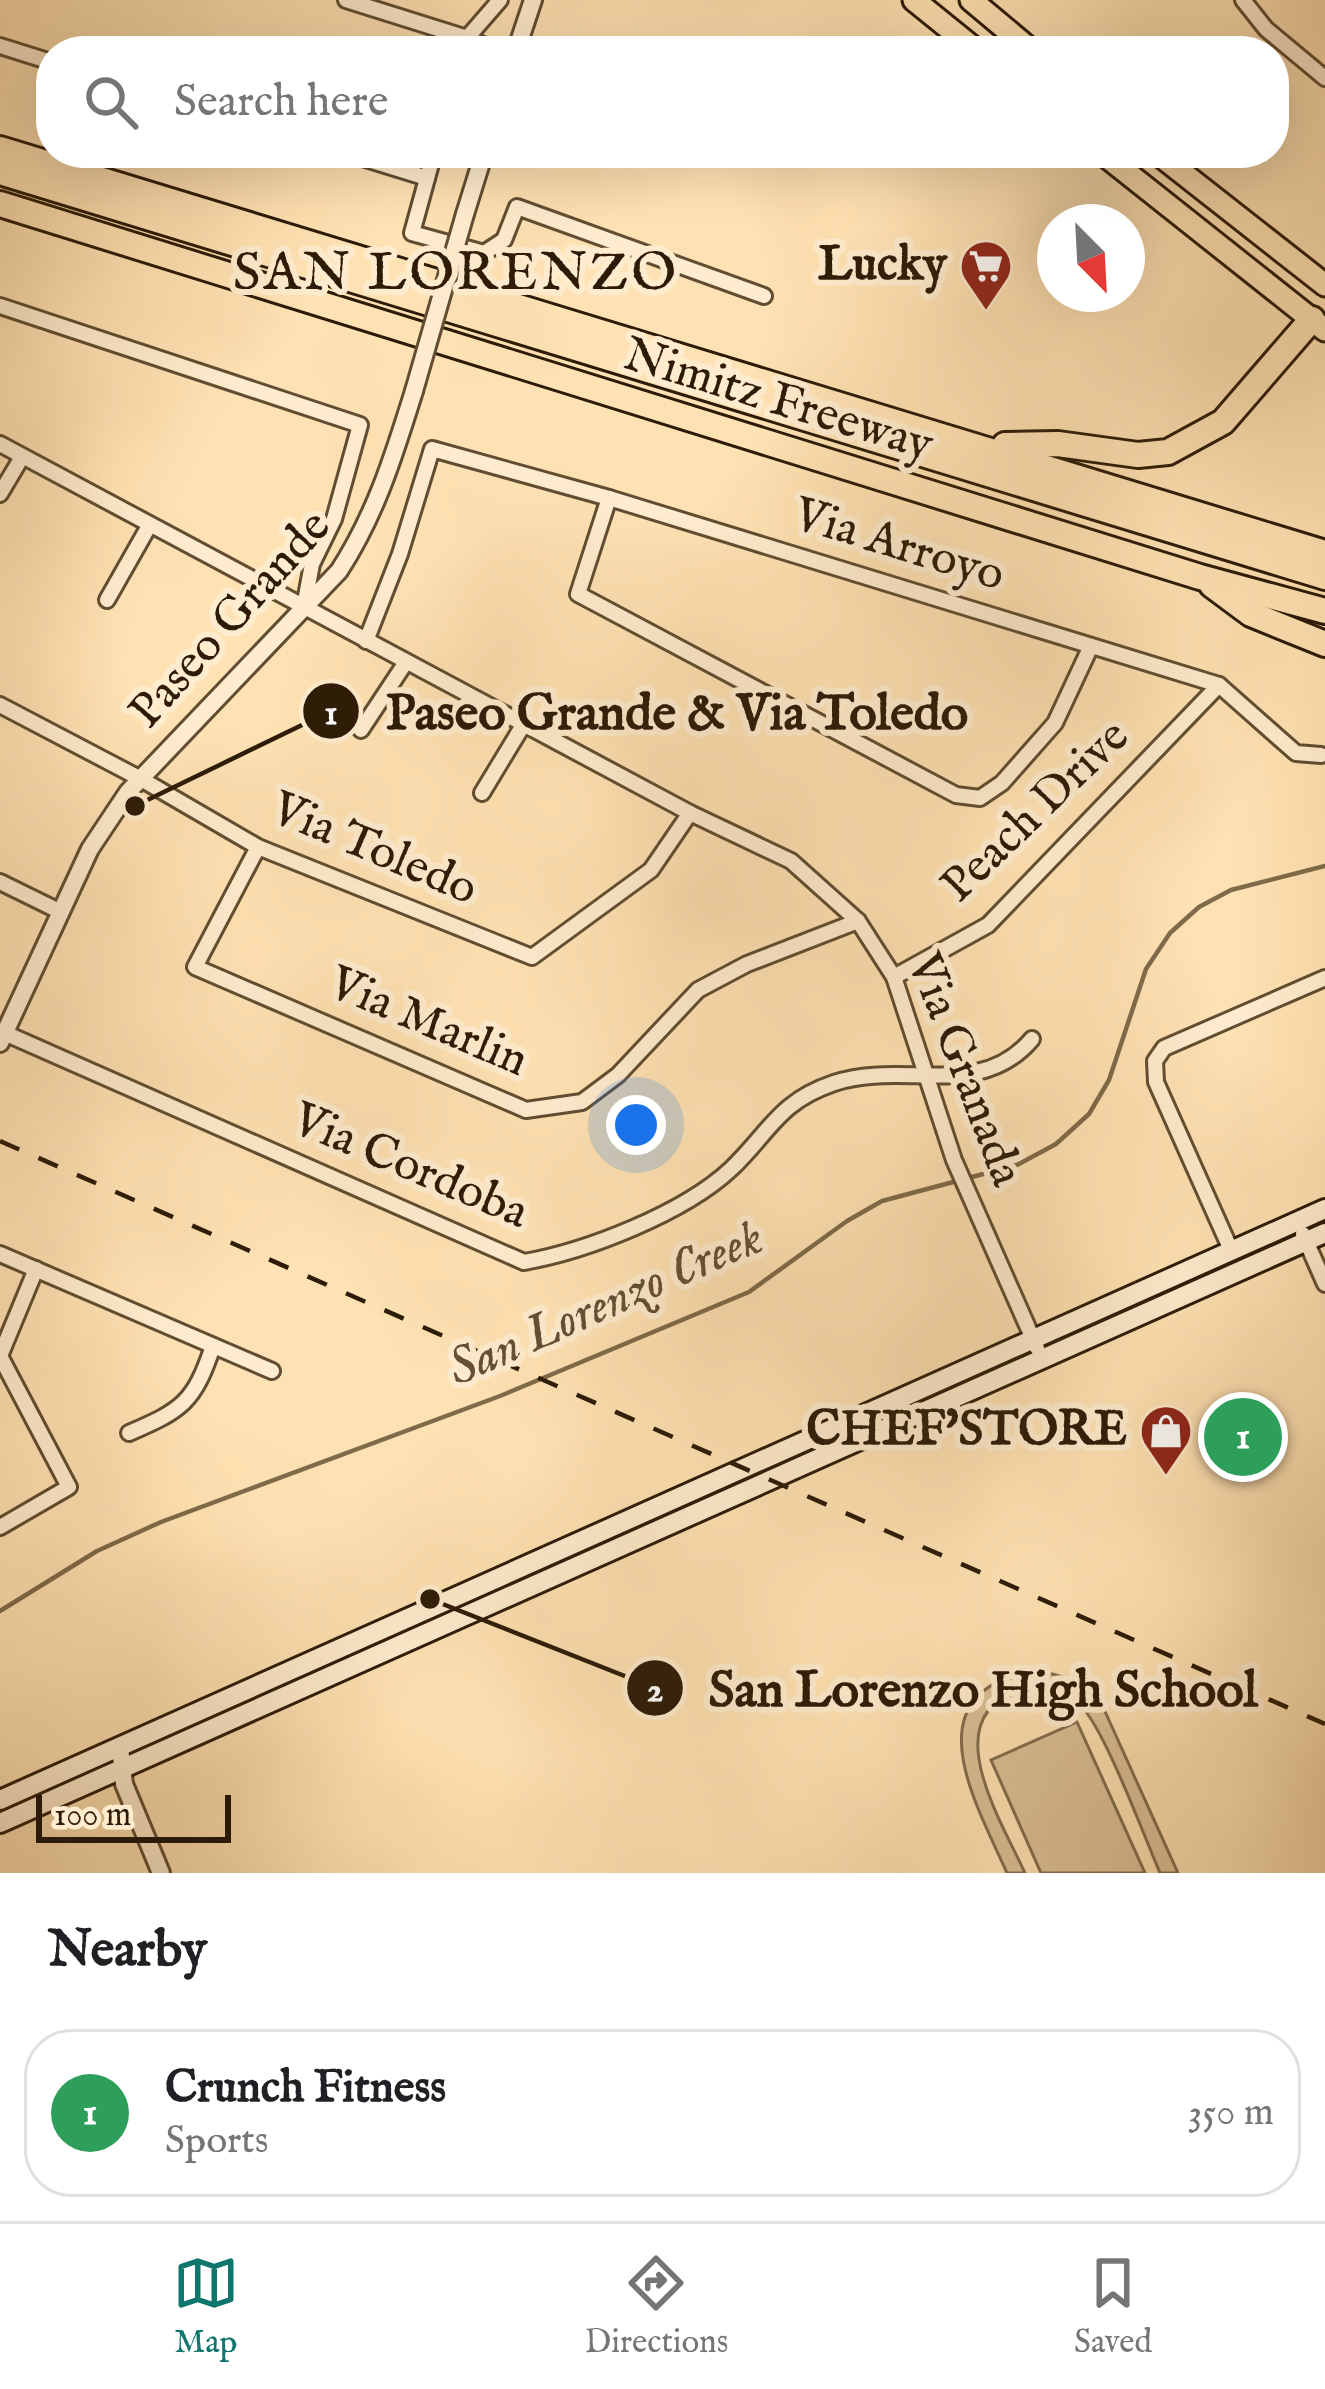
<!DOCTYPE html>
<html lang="en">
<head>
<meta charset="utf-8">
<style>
  body { margin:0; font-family:"IM FELL English",serif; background:#f6f6f6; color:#202124 }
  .compass { position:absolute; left:1037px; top:204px; width:108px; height:108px; border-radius:50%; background:#fff; box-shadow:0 12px 48px #0002; rotate:156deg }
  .scale { position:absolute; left:36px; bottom:30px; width:195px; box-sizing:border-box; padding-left:12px; border:6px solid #2c1b06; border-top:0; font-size:33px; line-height:42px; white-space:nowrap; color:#2c1b06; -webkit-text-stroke:9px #ffecce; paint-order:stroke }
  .you { position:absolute; left:636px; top:1125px; width:42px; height:42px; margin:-30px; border:9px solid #fff; border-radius:50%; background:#1a73e8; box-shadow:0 0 0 18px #1a73e833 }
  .badge { display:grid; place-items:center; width:78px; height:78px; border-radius:50%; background:#0f766e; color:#fff; font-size:39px; font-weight:700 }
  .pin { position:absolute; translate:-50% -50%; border:6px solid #fff; box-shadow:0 3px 12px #0006 }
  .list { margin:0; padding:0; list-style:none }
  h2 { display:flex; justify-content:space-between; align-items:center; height:156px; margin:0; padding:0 48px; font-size:51px }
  h2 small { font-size:39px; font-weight:400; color:#757577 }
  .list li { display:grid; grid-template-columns:78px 1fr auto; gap:36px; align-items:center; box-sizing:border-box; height:168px; margin:0 24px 24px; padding:0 24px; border:3px solid #e0e0e0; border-radius:48px }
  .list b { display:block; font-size:45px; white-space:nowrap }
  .list p { margin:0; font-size:39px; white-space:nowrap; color:#757577 }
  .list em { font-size:39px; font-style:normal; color:#757577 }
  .icon { flex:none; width:66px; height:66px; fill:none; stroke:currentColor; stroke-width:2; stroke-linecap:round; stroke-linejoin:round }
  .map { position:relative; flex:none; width:1325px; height:1873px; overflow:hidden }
  .search { position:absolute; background:#fff; box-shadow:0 12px 48px #0002; left:36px; right:36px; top:36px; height:132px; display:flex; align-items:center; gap:30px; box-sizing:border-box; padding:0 42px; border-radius:48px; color:#757577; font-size:45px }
  .sheet { height:348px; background:#fff }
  nav { display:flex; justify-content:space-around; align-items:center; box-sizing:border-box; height:168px; border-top:3px solid #e0e0e0; background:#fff; font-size:33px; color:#757577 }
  nav a { display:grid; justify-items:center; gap:6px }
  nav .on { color:#0f766e }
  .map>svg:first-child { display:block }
  .green { fill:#dbc096; stroke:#846e4e; stroke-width:3 }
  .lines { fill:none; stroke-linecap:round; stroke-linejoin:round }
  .stream { stroke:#7f6a4a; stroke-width:4.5 }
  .minor-casing { stroke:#614d31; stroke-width:20 }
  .tertiary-casing { stroke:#614d31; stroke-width:22 }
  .secondary-casing { stroke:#2c1b06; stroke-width:24 }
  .primary-casing { stroke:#2c1b06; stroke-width:27 }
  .motorway-casing { stroke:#2c1b06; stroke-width:30 }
  .minor { stroke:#ffecce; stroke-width:14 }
  .tertiary { stroke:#ffecce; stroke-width:16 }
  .secondary { stroke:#ffecce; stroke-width:18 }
  .primary { stroke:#ffe2b3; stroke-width:21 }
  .motorway { stroke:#ffe2b3; stroke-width:24 }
  .rail { stroke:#2c1b06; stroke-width:4.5; stroke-dasharray:21 21; stroke-linecap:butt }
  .tertiary-bridge-casing { stroke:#614d31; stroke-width:22; stroke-linecap:butt }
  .tertiary-bridge { stroke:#ffecce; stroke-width:16 }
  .labels { text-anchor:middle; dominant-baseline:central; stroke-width:12; stroke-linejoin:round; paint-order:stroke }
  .poi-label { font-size:48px; font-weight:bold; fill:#2c1b06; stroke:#ffecce; text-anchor:end }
  .street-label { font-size:48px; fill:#2c1b06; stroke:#ffecce }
  .water-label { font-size:51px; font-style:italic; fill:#644f34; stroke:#ffecce }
  .quarter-label { font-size:54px; letter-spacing:3px; fill:#2c1b06; stroke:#ffecce }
  .leader { fill:none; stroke:#2c1b06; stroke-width:4.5 }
  .callout-dot { fill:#2c1b06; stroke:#ffecce; stroke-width:4.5 }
  .mark-label { font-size:36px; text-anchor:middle; font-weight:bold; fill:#fff }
  .callout-label { font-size:51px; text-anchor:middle; font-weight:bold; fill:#2c1b06; stroke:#ffecce; stroke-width:12; stroke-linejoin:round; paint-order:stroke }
</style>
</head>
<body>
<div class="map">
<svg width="1325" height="1873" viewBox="0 0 1325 1873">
  <rect width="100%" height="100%" fill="#ffe2b3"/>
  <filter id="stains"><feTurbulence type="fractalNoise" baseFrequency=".00167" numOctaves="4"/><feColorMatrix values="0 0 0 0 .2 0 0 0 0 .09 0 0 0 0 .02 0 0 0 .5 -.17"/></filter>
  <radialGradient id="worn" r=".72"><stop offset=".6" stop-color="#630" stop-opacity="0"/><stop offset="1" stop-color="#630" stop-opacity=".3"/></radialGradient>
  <!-- green -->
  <g class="green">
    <path d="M1030,1672C1061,1671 1084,1683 1103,1707L1178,1873H1160C1144,1836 1105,1730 1081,1706C1065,1691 1042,1685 1021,1691C933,1715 1003,1824 1025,1873H1007C978,1807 910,1694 1030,1672Z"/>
    <polygon points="1077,1722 1145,1873 1041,1873 991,1760"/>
  </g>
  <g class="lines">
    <!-- stream -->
    <polyline class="stream" points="0,1611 97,1551 161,1522 500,1396 749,1292 847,1221 882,1201 1017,1165 1056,1144 1089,1114 1109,1080 1146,969 1170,933 1199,907 1231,890 1325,866"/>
    <!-- minor casing -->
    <g class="minor-casing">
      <g id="minor">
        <polyline points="346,0 467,38 496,51"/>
        <polyline points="1243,0 1266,29 1325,78"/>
        <polyline points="0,46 51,62"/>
        <polyline points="463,51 467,38 500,0"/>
        <polyline points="346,153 427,178"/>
        <polyline points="434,153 412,233 484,253 504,240 517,207 764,296"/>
        <polyline points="0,306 360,425 334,519 312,564 304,607"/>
        <polyline points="0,444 690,813 791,861 858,921 894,977 954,1160 1037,1348"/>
        <polyline points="0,494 22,457"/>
        <polyline points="609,498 578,594 956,795 980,798 1002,783 1055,723 1091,646"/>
        <polyline points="107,600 149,526"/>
        <polyline points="366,641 400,554 432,449 609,498 1219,685 1296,753 1321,755"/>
        <polyline points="0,705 141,779 258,847 532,957 651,870 690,813"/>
        <polyline points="361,730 406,662"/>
        <polyline points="482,793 525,722"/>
        <polyline points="258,847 195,967 526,1110 582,1102 618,1075 698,990 747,964 858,921"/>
        <polyline points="0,882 61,912"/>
        <polyline points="894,977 988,925 1219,685"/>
        <path d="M0,1031L524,1262C587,1251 684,1213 731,1169C770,1132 778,1102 834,1083C901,1060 980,1101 1032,1039"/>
        <polyline points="1303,1234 1325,1284"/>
        <polyline points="1231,1250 1156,1082 1155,1061 1164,1048 1325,978"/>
        <polyline points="0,1254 272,1371"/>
        <path d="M129,1433C182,1410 194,1403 213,1346"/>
        <polyline points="0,1527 69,1487 0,1356 36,1269"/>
      </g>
    </g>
    <!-- tertiary casing -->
    <g class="tertiary-casing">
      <g id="tertiary">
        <polyline points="516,51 533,0"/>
        <polyline points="465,214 484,153"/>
        <path d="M0,1043L90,849L128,792L339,571C376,514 394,455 414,391"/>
        <polyline points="120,1747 124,1784 161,1873"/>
      </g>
    </g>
    <!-- secondary casing -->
    <g class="secondary-casing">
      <g id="secondary">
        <polyline points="0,1800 1325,1209"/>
        <polyline points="0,1823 1325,1233"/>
      </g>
    </g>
    <!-- primary casing -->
    <g class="primary-casing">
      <g id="primary">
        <polyline points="914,0 977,51"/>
        <polyline points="971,0 1032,51"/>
        <polyline points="1102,153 1325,330"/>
        <polyline points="1157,153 1325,285"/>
      </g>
    </g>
    <!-- motorway casing -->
    <g class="motorway-casing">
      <g id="motorway">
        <polyline points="0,149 1325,553"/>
        <polyline points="0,172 1325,577"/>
        <polyline points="0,204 1200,577 1325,611"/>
        <polyline points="1005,445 1058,444 1138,455 1168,452 1223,422 1312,319"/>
        <polyline points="1212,585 1251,614 1325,644"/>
      </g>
    </g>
    <!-- minor -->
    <use href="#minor" class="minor"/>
    <!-- tertiary -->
    <use href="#tertiary" class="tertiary"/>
    <!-- secondary -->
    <use href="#secondary" class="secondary"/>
    <!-- primary -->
    <use href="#primary" class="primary"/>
    <!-- motorway -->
    <use href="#motorway" class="motorway"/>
    <!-- rail -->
    <polyline class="rail" points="0,1141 1325,1724"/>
    <!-- tertiary-bridge casing -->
    <g class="tertiary-bridge-casing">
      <polyline id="tertiary-bridge" points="414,391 465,214"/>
    </g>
    <!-- tertiary-bridge -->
    <use href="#tertiary-bridge" class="tertiary-bridge"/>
  </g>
  <!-- icons -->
  <defs>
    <g id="supermarket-pin" transform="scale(2.7)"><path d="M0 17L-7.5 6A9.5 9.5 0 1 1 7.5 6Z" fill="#8f2418" stroke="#ffecce"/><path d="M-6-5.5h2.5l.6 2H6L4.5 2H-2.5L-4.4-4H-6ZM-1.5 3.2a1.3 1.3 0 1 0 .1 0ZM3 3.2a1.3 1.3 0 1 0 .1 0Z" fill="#fff"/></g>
    <g id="shop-pin" transform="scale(2.7)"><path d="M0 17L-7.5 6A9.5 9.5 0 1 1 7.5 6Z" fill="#8f2418" stroke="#ffecce"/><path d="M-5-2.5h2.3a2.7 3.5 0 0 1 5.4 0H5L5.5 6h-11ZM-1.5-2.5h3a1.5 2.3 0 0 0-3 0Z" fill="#fff"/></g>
  </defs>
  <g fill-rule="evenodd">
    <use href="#supermarket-pin" x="986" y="266"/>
    <use href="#shop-pin" x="1166" y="1431"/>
  </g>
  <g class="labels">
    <!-- poi labels -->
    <g class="poi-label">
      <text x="947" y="266">Lucky</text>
      <text x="1127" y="1431">CHEF'STORE</text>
    </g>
    <!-- street labels -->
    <g class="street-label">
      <text transform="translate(778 401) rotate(17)">Nimitz Freeway</text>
      <text transform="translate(899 546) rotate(17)">Via Arroyo</text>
      <text transform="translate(231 620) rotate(-48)">Paseo Grande</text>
      <text transform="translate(1036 812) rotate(-44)">Peach Drive</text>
      <text transform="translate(374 850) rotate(23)">Via Toledo</text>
      <text transform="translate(428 1023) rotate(23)">Via Marlin</text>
      <text transform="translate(964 1070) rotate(69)">Via Granada</text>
      <text transform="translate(410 1167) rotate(23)">Via Cordoba</text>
    </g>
    <!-- water labels -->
    <g class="water-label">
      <text transform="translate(606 1305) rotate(-24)">San Lorenzo Creek</text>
    </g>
    <!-- quarter labels -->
    <g class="quarter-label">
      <text x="456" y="274">SAN LORENZO</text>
    </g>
  </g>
  <!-- callouts -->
  <path class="leader" d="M135 806L331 711M430 1599L655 1688"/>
  <g class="callout-dot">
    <circle cx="135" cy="806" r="12"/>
    <circle cx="430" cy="1599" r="12"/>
    <circle cx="331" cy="711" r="30"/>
    <circle cx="655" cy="1688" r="30"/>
  </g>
  <g class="mark-label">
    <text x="331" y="724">1</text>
    <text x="655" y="1701">2</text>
  </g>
  <g class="callout-label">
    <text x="677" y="729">Paseo Grande &amp; Via Toledo</text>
    <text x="983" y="1706">San Lorenzo High School</text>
  </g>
  <rect width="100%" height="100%" filter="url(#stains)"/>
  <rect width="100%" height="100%" fill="url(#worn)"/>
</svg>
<svg class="compass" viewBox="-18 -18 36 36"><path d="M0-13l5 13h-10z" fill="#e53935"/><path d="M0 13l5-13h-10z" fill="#757577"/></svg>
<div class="scale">100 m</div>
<div class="you"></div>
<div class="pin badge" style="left:1243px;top:1437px;background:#2e9e5b">1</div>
<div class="search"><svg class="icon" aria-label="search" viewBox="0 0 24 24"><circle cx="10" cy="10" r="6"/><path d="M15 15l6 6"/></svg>Search here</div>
</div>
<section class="sheet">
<h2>Nearby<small></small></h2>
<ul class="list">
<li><span class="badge" style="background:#2e9e5b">1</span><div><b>Crunch Fitness</b><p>Sports</p></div><em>350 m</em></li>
</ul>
</section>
<nav>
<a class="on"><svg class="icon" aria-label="map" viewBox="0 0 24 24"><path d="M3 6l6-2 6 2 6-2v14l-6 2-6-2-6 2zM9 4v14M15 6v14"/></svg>Map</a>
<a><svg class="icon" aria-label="directions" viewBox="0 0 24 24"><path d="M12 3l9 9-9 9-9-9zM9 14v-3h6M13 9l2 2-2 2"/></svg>Directions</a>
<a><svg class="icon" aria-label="saved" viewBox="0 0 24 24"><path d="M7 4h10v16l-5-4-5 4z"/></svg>Saved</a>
</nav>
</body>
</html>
